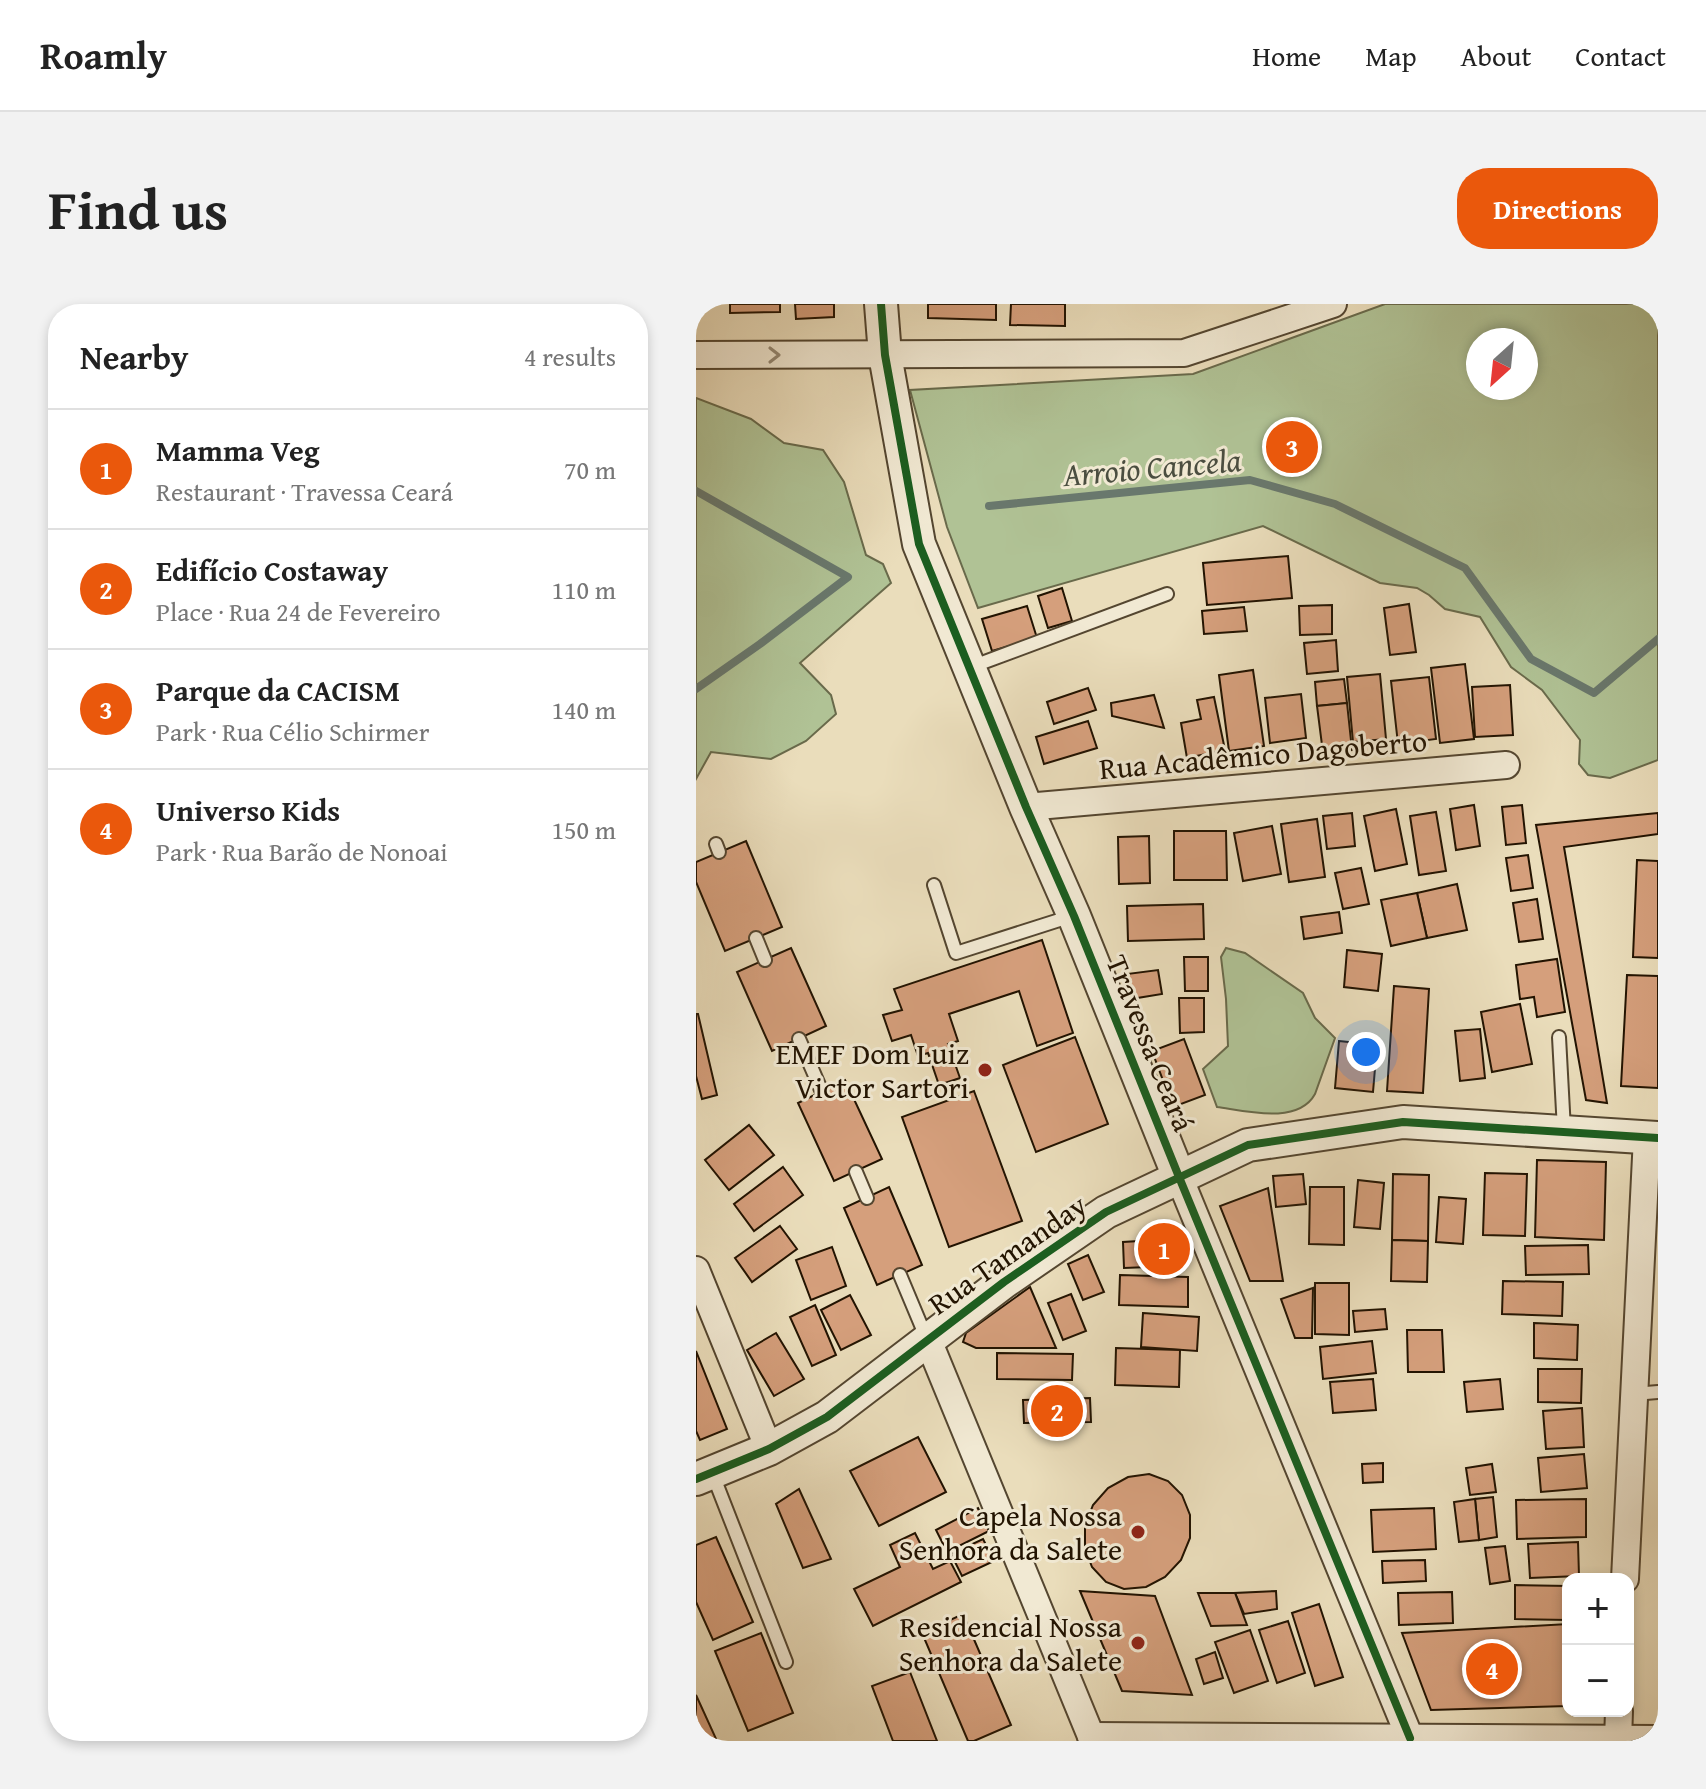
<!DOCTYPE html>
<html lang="en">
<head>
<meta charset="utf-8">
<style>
  body { margin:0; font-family:"Gentium Book Plus",serif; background:#f2f2f2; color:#222 }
  .controls { position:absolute; right:24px; bottom:24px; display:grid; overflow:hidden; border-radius:16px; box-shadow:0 4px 12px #0003 }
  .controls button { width:72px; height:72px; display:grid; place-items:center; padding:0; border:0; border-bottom:2px solid #e0e0e0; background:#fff; color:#222; font:40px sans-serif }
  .compass { position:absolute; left:770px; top:24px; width:72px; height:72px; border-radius:50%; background:#fff; box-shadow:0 4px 12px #0003; rotate:207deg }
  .you { position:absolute; left:670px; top:748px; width:28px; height:28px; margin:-20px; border:6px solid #fff; border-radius:50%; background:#1a73e8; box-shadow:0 0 0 12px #1a73e833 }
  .badge { display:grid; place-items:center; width:52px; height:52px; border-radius:50%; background:#ea580c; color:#fff; font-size:26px; font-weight:700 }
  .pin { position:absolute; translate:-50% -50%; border:4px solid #fff; box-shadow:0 2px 8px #0006 }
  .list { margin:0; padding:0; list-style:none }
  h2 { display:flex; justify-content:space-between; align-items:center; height:104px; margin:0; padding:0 32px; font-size:34px }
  h2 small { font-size:26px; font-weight:400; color:#767676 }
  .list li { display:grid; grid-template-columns:52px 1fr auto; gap:24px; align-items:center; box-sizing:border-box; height:120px; padding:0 32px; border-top:2px solid #e0e0e0 }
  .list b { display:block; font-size:30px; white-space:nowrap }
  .list p { margin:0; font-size:26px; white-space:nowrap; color:#767676 }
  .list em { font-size:26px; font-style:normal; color:#767676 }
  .map { position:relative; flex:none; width:962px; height:1437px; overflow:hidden; border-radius:32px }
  header { display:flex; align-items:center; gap:48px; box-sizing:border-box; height:112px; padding:0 40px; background:#fff; border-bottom:2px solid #e0e0e0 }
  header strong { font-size:38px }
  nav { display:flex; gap:44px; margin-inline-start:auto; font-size:28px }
  .intro { display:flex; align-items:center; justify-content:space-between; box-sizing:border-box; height:192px; padding:0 48px }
  h1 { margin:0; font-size:56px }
  .button { padding:20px 36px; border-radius:32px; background:#ea580c; color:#fff; font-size:28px; font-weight:700 }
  main { display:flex; gap:48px; padding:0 48px }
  aside { flex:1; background:#fff; border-radius:32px; box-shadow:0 4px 12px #0003 }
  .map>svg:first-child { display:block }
  .green { fill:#b0c295; stroke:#696a4b; stroke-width:2; fill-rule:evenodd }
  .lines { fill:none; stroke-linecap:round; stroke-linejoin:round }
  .stream { stroke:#69786d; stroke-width:8 }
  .building { fill:#d59f7c; stroke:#221301; stroke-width:2 }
  .service-casing { stroke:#544630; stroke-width:16 }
  .minor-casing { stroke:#544630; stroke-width:30 }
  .tertiary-casing { stroke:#544630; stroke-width:36 }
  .service { stroke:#f1e9d3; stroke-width:12 }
  .minor { stroke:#f1e9d3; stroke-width:26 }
  .tertiary { stroke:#f1e9d3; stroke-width:32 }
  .cycleway-casing { stroke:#f1e9d3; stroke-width:13 }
  .cycleway { stroke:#1b5e20; stroke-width:8 }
  .oneway { stroke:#948974 }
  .poi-dot { fill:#8f2418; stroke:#f1e9d3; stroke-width:3 }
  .labels { text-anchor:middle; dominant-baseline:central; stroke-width:6; stroke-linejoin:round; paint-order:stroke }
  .street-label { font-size:30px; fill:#221301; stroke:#f1e9d3 }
  .poi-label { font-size:30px; fill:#221301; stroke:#f1e9d3; text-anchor:end }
  .water-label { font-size:32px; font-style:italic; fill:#4b4e40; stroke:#f1e9d3 }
</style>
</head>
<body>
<header>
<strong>Roamly</strong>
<nav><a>Home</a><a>Map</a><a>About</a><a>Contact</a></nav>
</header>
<div class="intro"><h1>Find us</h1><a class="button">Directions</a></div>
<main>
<aside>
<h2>Nearby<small>4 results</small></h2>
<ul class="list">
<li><span class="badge">1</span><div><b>Mamma Veg</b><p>Restaurant · Travessa Ceará</p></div><em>70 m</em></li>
<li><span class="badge">2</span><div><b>Edifício Costaway</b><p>Place · Rua 24 de Fevereiro</p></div><em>110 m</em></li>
<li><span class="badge">3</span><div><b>Parque da CACISM</b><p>Park · Rua Célio Schirmer</p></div><em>140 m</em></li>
<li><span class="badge">4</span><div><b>Universo Kids</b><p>Park · Rua Barão de Nonoai</p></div><em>150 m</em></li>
</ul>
</aside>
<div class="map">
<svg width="962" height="1437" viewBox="0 0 962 1437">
  <rect width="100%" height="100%" fill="#eaddbb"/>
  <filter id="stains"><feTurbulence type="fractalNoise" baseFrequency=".0025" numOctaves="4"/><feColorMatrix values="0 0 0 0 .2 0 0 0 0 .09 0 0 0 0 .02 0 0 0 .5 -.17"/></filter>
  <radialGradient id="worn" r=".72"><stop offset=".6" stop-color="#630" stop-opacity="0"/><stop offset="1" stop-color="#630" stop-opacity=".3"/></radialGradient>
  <!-- green -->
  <g class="green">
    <path d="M689,0H962V456L914,474L892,471L883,460L884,436L846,386L815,363L784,313L749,305L733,291L721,284L684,279L567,222L282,304L251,223L214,86L497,70ZM830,36V84H782V36Z"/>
    <polygon points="0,94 55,115 88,139 127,146 148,178 170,251 187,260 195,279 104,359 135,391 140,410 110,437 75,455 15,448 0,475"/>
    <path d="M530,644L549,649L607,689L619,714L639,734L619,790C602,821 550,807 521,803L507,765L532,742L530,695L525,653Z"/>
  </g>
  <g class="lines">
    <!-- stream -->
    <g class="stream">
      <polyline points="0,187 152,273 64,340 0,385"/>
      <polyline points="293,202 554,176 639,200 769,264 835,355 898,389 962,335"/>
    </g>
  </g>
  <!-- building -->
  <g class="building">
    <polygon points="34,0 84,0 84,8 34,9"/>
    <polygon points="99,0 138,0 138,13 100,15"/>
    <polygon points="232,0 300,0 300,16 232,14"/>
    <polygon points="315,0 369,0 369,22 314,21"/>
    <polygon points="592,252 596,294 511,301 507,259"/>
    <polygon points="366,284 376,317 352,324 342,292"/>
    <polygon points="713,300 720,348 694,351 688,304"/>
    <polygon points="636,301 636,330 604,331 603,302"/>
    <polygon points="331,302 341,334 296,347 286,315"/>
    <polygon points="548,303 551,327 508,330 506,307"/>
    <polygon points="640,336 642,367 611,370 608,339"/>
    <polygon points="769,360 778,435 744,439 735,364"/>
    <polygon points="557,366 568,442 533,447 523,371"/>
    <polygon points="684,370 690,435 657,438 651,373"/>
    <polygon points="733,373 740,435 702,440 695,377"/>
    <polygon points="648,375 651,399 621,402 619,378"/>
    <polygon points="814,381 817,431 779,433 776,383"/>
    <polygon points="392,384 400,406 358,420 351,398"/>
    <polygon points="605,390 610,434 574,439 569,394"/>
    <polygon points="458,391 468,424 416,412 415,399"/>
    <polygon points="518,393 529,446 491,454 485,419 505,415 501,396"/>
    <polygon points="651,399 656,446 627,449 621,402"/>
    <polygon points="392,417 401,444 348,460 340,433"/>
    <polygon points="778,501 784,542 760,546 754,505"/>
    <polygon points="826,501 830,539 810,541 806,503"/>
    <polygon points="700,505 711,560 679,567 668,512"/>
    <polygon points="740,508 750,567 723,571 714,512"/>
    <polygon points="656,509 659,542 631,545 627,512"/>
    <polygon points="962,509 962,530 868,543 911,799 890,796 840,521"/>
    <polygon points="621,515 629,573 593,578 585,520"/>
    <polygon points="576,522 585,570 547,577 538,529"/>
    <polygon points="478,527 530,527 531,576 478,576"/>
    <polygon points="453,532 454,579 423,580 422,533"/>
    <polygon points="50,537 86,623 29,647 0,578 0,558"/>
    <polygon points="832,551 837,584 815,587 810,554"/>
    <polygon points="941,556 962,557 962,654 937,653"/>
    <polygon points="665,564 673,600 647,605 639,569"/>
    <polygon points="761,580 771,626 731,634 721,589"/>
    <polygon points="721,589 731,634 695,642 685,596"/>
    <polygon points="841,595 847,635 823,638 817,599"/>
    <polygon points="507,600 508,635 432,637 431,602"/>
    <polygon points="643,608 646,629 608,635 605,613"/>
    <polygon points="346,636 377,729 341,742 323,687 253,710 262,737 252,740 264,774 243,781 232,749 222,752 215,731 196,737 187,711 206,706 198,685"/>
    <polygon points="95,644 130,722 76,747 41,668"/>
    <polygon points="651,646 686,650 682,687 648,683"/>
    <polygon points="488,653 512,653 512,687 489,687"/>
    <polygon points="861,655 869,708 841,713 838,693 824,695 820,661"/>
    <polygon points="462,666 466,690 435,695 431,670"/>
    <polygon points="931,671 962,672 962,784 925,782"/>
    <polygon points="698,682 733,685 727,789 691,787"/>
    <polygon points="483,694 508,694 508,728 484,729"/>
    <polygon points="824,700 836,760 796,768 785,708"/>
    <polygon points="0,710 2,710 21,791 6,795 0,772"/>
    <polygon points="784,725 789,774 764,777 759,727"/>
    <polygon points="379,733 412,820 340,848 307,761"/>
    <polygon points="488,735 509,791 477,803 456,747"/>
    <polygon points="643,737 681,741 677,788 639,784"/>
    <polygon points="149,776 186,855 138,877 102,799"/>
    <polygon points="278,787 326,917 253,943 206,813"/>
    <polygon points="53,821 78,851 33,886 9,856"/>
    <polygon points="841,856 910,858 908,936 839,933"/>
    <polygon points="87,863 107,891 58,927 38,900"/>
    <polygon points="789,869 831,870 829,932 787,931"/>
    <polygon points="607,870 610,900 580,903 577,872"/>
    <polygon points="697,870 733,871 732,937 696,936"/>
    <polygon points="662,876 688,879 684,925 658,923"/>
    <polygon points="193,883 226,961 181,981 148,904"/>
    <polygon points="614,883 648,883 648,941 613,940"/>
    <polygon points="572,884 587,977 554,977 524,902"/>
    <polygon points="743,893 770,895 767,940 740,938"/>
    <polygon points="84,922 101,945 56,978 39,954"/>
    <polygon points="476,935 477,962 428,964 427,938"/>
    <polygon points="696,936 732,937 731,978 695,977"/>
    <polygon points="892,941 893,970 830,971 829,942"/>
    <polygon points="136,943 150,982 115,996 100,956"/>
    <polygon points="392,951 408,988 387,996 372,960"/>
    <polygon points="424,971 492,973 492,1003 423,1001"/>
    <polygon points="807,977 867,978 866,1012 806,1010"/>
    <polygon points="619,979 653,979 653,1031 619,1030"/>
    <polygon points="334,983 360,1044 280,1044 267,1038 270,1029"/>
    <polygon points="617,984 616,1034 599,1034 585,995"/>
    <polygon points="375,990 390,1027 367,1036 352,999"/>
    <polygon points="154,991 175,1031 145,1046 125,1006"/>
    <polygon points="119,1001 140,1051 116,1062 94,1013"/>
    <polygon points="689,1005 691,1025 659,1028 657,1007"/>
    <polygon points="447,1009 503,1013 501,1047 445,1043"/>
    <polygon points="838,1019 882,1021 881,1056 838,1054"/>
    <polygon points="711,1026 746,1026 748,1068 712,1068"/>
    <polygon points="80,1029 108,1075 78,1092 51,1046"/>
    <polygon points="676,1037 680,1069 627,1075 624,1043"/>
    <polygon points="420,1044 484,1046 483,1083 419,1081"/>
    <polygon points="0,1047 31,1125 4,1136 0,1127"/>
    <polygon points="301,1049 377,1050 376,1076 301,1075"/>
    <polygon points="842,1065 886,1065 885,1099 842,1098"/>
    <polygon points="677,1075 680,1106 637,1109 634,1078"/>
    <polygon points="804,1075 807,1105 771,1108 768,1078"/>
    <polygon points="394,1094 395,1118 328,1119 327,1096"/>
    <polygon points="886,1104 888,1143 850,1145 847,1107"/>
    <polygon points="222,1133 250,1188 183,1222 154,1167"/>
    <polygon points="888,1150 891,1184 845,1188 842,1154"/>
    <polygon points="687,1159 687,1178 667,1179 666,1160"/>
    <polygon points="796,1160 800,1188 774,1191 770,1164"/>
    <polygon points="453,1170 472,1177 486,1191 494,1211 494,1234 485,1256 469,1273 450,1283 428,1285 410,1278 396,1263 389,1244 389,1222 397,1201 412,1184 432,1173"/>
    <polygon points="103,1185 135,1255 107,1264 80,1200"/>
    <polygon points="797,1193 801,1233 783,1236 779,1195"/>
    <polygon points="779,1195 783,1236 763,1238 758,1198"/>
    <polygon points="890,1195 890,1233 821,1235 820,1196"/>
    <polygon points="282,1204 293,1227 251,1248 240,1226"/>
    <polygon points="738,1204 740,1245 677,1248 675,1206"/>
    <polygon points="219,1229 237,1265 254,1257 265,1278 177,1322 158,1285 204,1263 194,1241"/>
    <polygon points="20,1233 57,1318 17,1336 0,1298 0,1241"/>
    <polygon points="287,1235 298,1257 266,1272 255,1250"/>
    <polygon points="882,1238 883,1272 834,1274 832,1240"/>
    <polygon points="809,1242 814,1277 794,1280 789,1244"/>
    <polygon points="729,1256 730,1277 687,1279 686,1257"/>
    <polygon points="819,1281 872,1282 872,1316 819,1315"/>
    <polygon points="384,1287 459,1292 496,1391 426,1387"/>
    <polygon points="580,1287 581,1305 548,1310 539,1289"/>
    <polygon points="756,1288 757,1319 703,1321 702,1289"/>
    <polygon points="502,1289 539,1289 551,1321 515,1322"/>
    <polygon points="623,1300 647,1373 619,1382 596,1309"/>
    <polygon points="267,1310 315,1421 278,1437 272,1437 226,1329"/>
    <polygon points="592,1317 609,1369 581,1379 563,1326"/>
    <polygon points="872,1320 872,1402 735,1406 706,1329"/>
    <polygon points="554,1326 572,1377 538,1389 519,1338"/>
    <polygon points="65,1329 97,1409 52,1427 19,1347"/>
    <polygon points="519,1348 527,1374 508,1380 500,1355"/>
    <polygon points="214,1368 241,1437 197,1437 176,1382"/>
    <polygon points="0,1391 21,1437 0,1437"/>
  </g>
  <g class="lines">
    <!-- service casing -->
    <g class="service-casing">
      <g id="service">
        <polyline points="275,363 471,290"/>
        <polyline points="20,540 23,548"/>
        <polyline points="238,581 260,649 376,612"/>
        <polyline points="60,634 69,656"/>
        <polyline points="863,733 868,826"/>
        <polyline points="103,735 126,788"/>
        <polyline points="160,868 171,894"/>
        <polyline points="204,971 230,1033"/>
        <polyline points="938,1090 962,1088"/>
        <polyline points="17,1171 90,1358"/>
      </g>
    </g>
    <!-- minor casing -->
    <g class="minor-casing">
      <g id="minor">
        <polyline points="0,51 488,49 637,0"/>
        <polyline points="330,503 810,461"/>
        <polyline points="483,873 714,1434"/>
        <polyline points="0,966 73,1145"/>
        <polyline points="232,1036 397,1437"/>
        <polyline points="929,1275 951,833"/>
        <polyline points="395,1432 962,1435"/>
        <polyline points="922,1437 923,1407"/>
      </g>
    </g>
    <!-- tertiary casing -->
    <g class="tertiary-casing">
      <g id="tertiary">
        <polyline points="185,0 189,51 223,240 330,503 378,612 483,873"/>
        <polyline points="0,1175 73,1145 131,1113 308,978 410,908 552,841 707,818 962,834"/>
      </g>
    </g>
    <!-- service -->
    <use href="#service" class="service"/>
    <!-- minor -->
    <use href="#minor" class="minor"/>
    <!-- tertiary -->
    <use href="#tertiary" class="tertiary"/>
    <!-- cycleway casing -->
    <g class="cycleway-casing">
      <g id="cycleway">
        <polyline points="185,0 189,51 223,240 330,503 378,612 483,873 714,1434"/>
        <polyline points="0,1175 73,1145 131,1113 308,978 410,908 552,841 707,818 962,834"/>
      </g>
    </g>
    <!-- cycleway -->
    <use href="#cycleway" class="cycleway"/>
  </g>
  <!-- one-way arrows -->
  <defs><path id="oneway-chevron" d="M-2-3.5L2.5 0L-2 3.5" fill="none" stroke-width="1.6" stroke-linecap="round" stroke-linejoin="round" transform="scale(2)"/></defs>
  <use class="oneway" href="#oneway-chevron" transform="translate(78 51)"/>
  <!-- markers -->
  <g class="poi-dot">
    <circle cx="289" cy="766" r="8"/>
    <circle cx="442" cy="1228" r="8"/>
    <circle cx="442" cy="1339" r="8"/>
  </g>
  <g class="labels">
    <!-- street labels -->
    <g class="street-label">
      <text transform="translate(567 450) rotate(-5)">Rua Acadêmico Dagoberto</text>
      <text transform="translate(455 739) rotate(68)">Travessa Ceará</text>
      <text transform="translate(311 950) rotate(-35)">Rua Tamanday</text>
    </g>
    <!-- poi labels -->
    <g class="poi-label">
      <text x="273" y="749">EMEF Dom Luiz<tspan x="273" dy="34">Victor Sartori</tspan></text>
      <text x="426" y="1211">Capela Nossa<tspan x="426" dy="34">Senhora da Salete</tspan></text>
      <text x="426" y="1322">Residencial Nossa<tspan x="426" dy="34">Senhora da Salete</tspan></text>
    </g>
    <!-- water labels -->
    <g class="water-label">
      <text transform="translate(456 163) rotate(-5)">Arroio Cancela</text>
    </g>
  </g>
  <rect width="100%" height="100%" filter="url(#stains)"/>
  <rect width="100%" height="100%" fill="url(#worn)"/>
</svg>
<div class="controls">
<button>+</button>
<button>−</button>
</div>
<svg class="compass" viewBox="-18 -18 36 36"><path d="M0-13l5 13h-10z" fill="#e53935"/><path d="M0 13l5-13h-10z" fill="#767676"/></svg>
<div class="you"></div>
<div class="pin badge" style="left:468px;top:945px">1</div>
<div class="pin badge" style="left:361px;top:1107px">2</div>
<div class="pin badge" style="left:596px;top:143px">3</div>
<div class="pin badge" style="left:796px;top:1365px">4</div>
</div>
</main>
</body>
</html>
